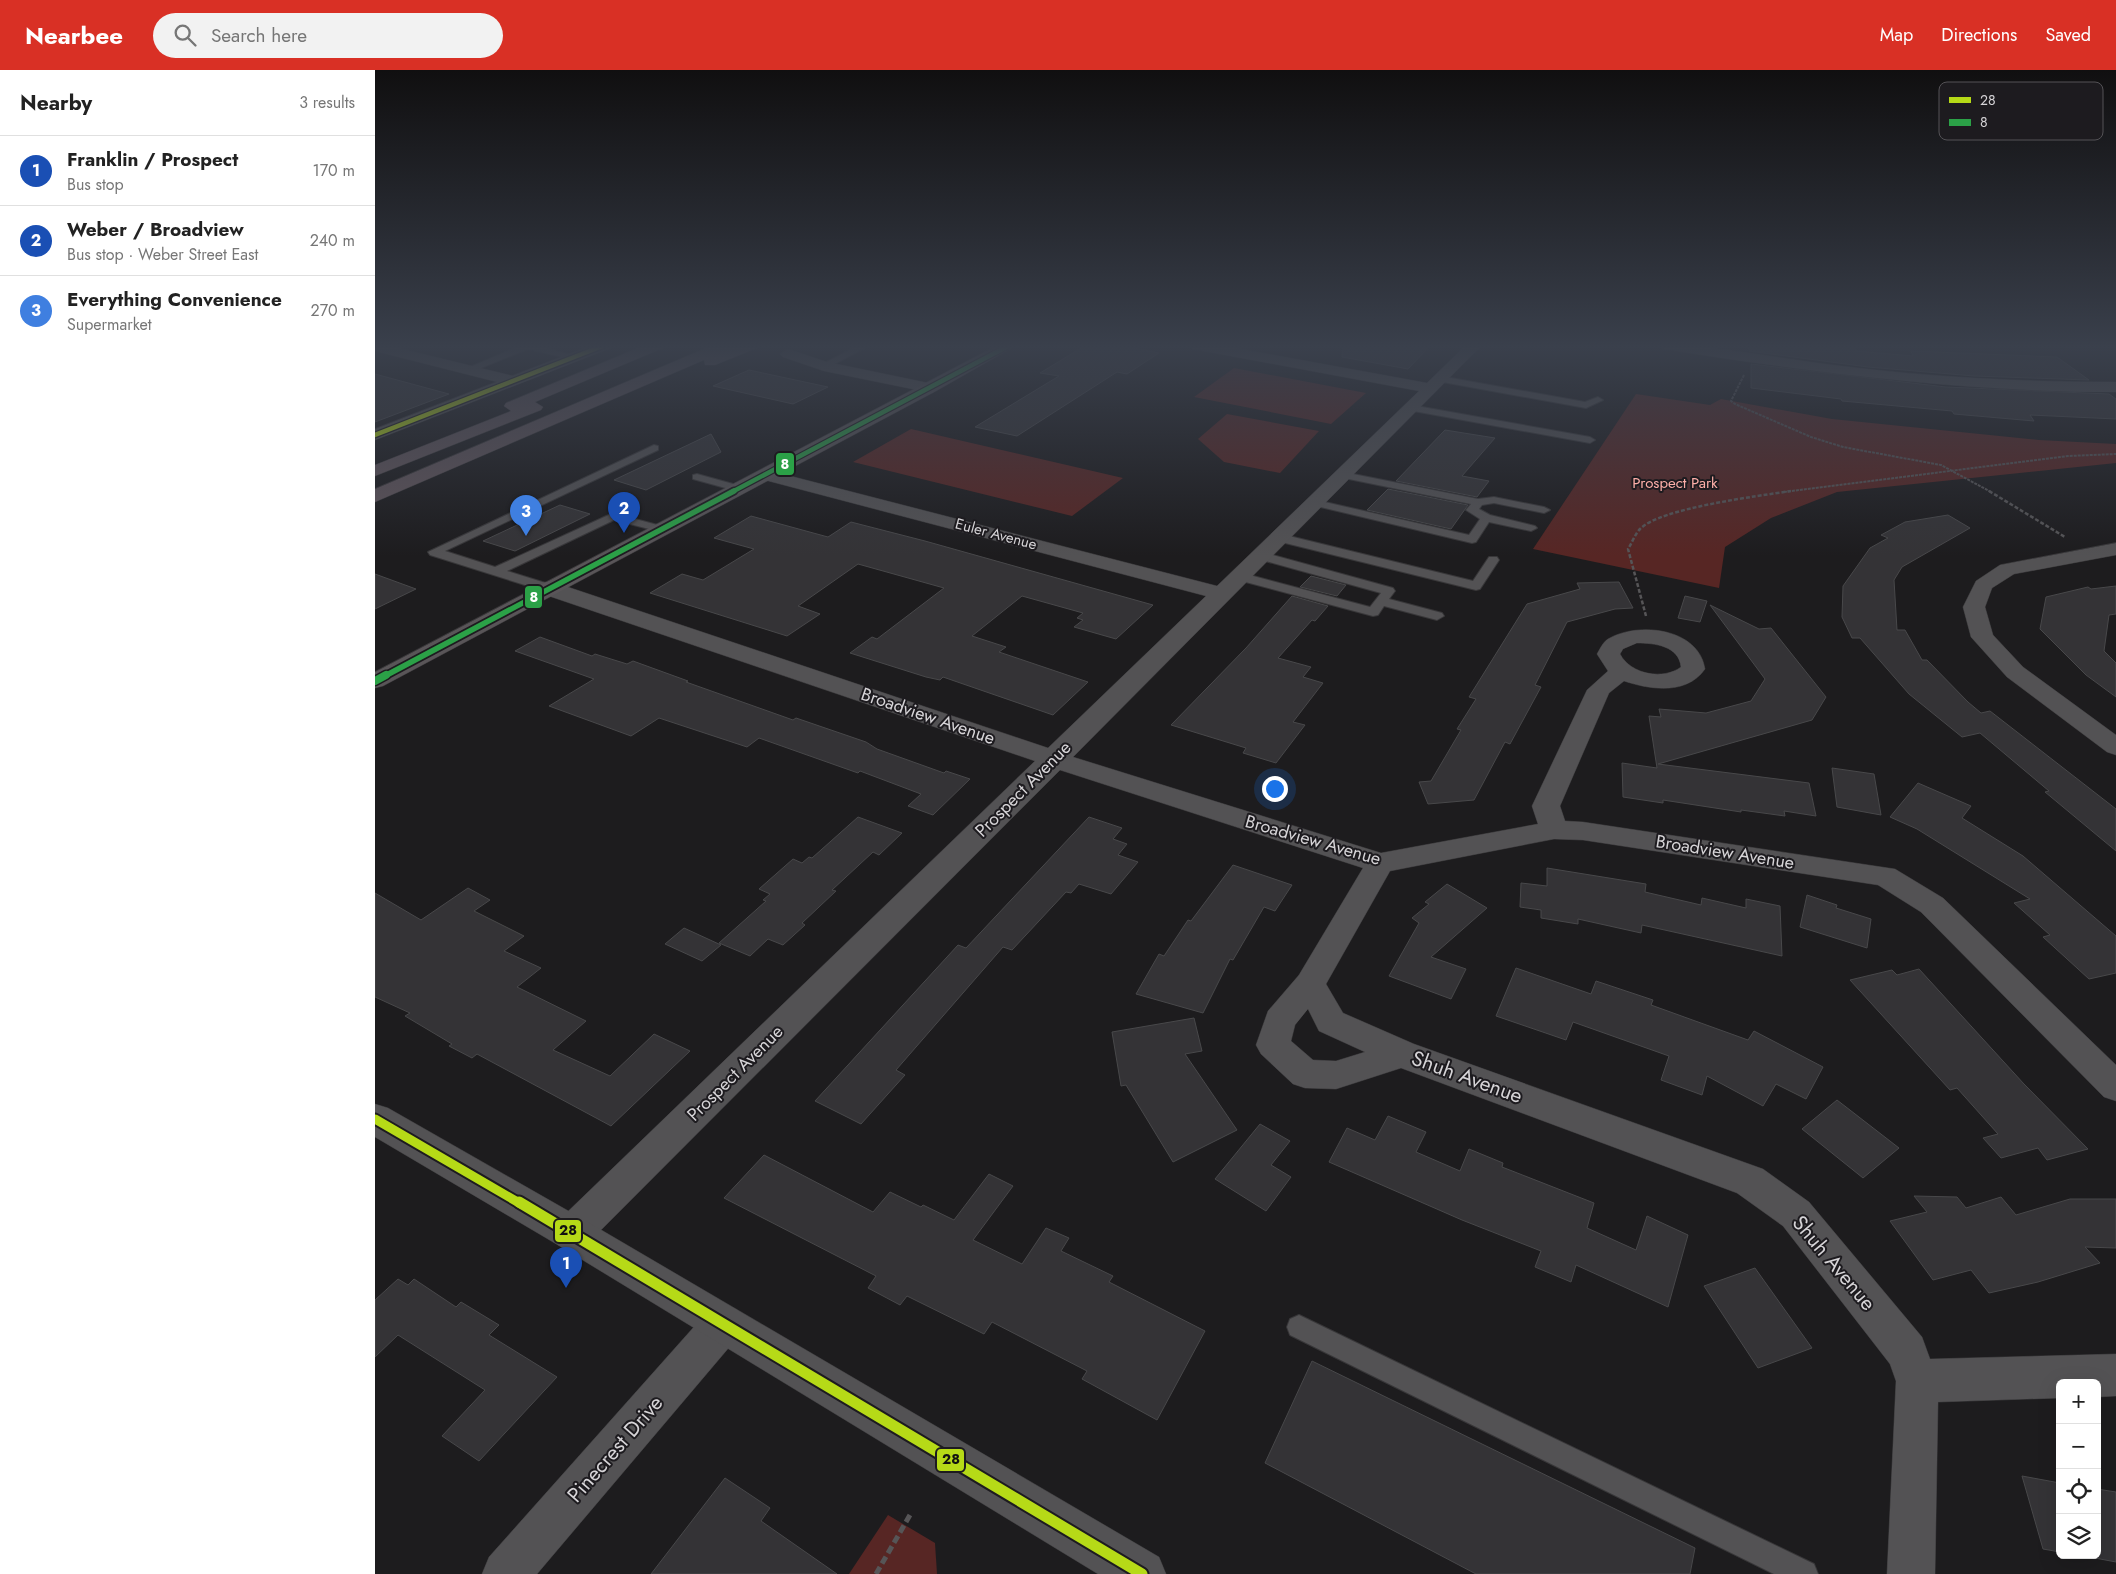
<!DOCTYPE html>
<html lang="en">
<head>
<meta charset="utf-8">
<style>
  body { margin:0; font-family:Jost,sans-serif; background:#f2f2f2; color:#222 }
  .controls { position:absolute; right:15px; bottom:15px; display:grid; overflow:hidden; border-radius:8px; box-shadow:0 5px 20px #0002 }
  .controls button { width:45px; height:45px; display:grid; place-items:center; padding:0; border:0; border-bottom:1px solid #e0e0e0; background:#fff; color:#222; font:25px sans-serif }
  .you { position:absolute; left:899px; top:718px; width:18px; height:18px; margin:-12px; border:4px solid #fff; border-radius:50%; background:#1a73e8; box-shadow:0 0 0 8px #1a73e833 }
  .badge { display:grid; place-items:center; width:32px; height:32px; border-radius:50%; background:#d93025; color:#fff; font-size:16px; font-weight:700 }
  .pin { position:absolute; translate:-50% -41px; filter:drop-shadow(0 1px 2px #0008) }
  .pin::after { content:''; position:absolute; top:26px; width:18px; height:15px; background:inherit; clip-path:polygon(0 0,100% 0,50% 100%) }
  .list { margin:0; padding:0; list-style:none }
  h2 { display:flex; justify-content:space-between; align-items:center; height:65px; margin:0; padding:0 20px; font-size:21px }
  h2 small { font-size:16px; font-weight:400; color:#767676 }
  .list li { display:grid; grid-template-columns:32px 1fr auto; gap:15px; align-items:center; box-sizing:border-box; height:70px; padding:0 20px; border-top:1px solid #e0e0e0 }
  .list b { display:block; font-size:19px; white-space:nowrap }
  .list p { margin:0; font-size:16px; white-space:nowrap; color:#767676 }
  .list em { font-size:16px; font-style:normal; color:#767676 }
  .icon { flex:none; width:28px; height:28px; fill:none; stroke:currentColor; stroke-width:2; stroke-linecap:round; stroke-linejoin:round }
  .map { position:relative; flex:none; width:1741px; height:1504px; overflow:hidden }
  header { display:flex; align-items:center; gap:30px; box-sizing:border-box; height:70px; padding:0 25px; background:#d93025; color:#fff }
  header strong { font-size:24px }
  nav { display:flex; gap:28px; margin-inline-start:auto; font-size:18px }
  .search { width:350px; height:45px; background:#f2f2f2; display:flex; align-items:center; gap:12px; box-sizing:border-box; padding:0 18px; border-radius:28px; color:#767676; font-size:19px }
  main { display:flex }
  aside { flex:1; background:#fff }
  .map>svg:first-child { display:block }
  .green { fill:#572624 }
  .building { fill:#343336; stroke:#48484a }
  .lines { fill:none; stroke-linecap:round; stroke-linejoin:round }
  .service-casing { stroke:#383739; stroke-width:2 }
  .minor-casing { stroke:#383739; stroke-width:1 }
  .tertiary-casing { stroke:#383739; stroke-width:1 }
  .secondary-casing { stroke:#383739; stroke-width:1 }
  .motorway-casing { stroke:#383739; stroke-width:1 }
  .path-far2 { stroke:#565557; stroke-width:2; stroke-dasharray:3 1; stroke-linecap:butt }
  .path-far1 { stroke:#565557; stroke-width:2.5; stroke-dasharray:4 2; stroke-linecap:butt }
  .path { stroke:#565557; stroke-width:5; stroke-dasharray:8 4; stroke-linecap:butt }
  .service { fill:#535254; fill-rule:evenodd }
  .minor { fill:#535254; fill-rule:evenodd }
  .tertiary { fill:#535254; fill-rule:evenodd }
  .secondary { fill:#595558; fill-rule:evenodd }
  .motorway { fill:#5f545a; fill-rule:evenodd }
  .bus-1-far2-casing { stroke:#1d1b1f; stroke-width:7 }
  .bus-1-far1-casing { stroke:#1d1b1f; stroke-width:13 }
  .bus-1-casing { stroke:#1d1b1f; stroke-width:15 }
  .bus-2-far2-casing { stroke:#1d1b1f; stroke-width:7 }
  .bus-2-far1-casing { stroke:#1d1b1f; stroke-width:9 }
  .bus-2-casing { stroke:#1d1b1f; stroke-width:11 }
  .bus-1-far2 { stroke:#b6da17; stroke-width:4.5 }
  .bus-1-far1 { stroke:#b6da17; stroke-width:9 }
  .bus-1 { stroke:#b6da17; stroke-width:11 }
  .bus-2-far2 { stroke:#2ba147; stroke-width:4.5 }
  .bus-2-far1 { stroke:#2ba147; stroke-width:5.5 }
  .bus-2 { stroke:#2ba147; stroke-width:8 }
  .labels { text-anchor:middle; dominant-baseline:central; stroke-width:4; stroke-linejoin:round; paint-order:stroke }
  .far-park-label { font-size:15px; fill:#fcaea8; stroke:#1d1b1f }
  .far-street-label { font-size:15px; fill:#d6d4d7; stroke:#1d1b1f }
  .street-label { font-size:18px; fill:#d6d4d7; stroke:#1d1b1f }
  .near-street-label { font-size:21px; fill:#d6d4d7; stroke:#1d1b1f }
  .key { fill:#1d1b1f; stroke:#545256; stroke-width:1 }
  .key-label { font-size:14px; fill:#d6d4d7 }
  .line-badge { stroke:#1d1b1f; stroke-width:2 }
  .badge-label { font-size:14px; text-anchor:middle; font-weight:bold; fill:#fff }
  .pale-badge-label { font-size:14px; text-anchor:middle; font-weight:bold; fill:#111 }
</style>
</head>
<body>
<header>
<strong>Nearbee</strong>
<div class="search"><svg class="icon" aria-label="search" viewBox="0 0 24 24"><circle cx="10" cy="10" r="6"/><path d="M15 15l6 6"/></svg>Search here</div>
<nav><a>Map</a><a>Directions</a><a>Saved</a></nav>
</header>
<main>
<aside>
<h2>Nearby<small>3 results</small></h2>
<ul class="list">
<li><span class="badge" style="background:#1a4fb4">1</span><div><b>Franklin / Prospect</b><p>Bus stop</p></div><em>170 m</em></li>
<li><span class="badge" style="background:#1a4fb4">2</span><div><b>Weber / Broadview</b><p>Bus stop · Weber Street East</p></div><em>240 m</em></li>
<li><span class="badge" style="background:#3f7fe0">3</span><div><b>Everything Convenience</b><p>Supermarket</p></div><em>270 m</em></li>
</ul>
</aside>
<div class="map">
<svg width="1741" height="1504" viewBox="0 0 1741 1504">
  <rect width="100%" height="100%" fill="#1d1c1e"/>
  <!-- green -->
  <g class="green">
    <polygon points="859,298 991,323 956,354 819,327"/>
    <polygon points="1261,324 1335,335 1346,329 1457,349 1664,370 1741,374 1741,393 1462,422 1396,448 1350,477 1344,518 1158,479"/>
    <polygon points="852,344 944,361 905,403 849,392 823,369"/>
    <polygon points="536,359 748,408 697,446 478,392"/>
    <polygon points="513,1445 560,1473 562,1504 474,1504"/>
  </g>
  <!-- building -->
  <g class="building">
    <polygon points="711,275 744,275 784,283 752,304 742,302 642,366 600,357 684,306 665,303"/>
    <polygon points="968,275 1056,275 1033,299 967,287"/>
    <polygon points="1373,275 1467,275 1480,276 1481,281 1538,286 1536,281 1682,287 1714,310 1599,306 1493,297 1374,281"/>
    <polygon points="1376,294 1571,317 1734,324 1741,329 1741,349 1655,345 1659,351 1579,344 1577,341 1467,331 1466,329 1376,318"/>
    <polygon points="374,300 453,317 418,334 338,316"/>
    <polygon points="0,304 74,324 0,352"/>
    <polygon points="1070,360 1120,368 1087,406 1114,411 1102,427 1021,411"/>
    <polygon points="336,364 346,382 271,420 239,410"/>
    <polygon points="1013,419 1093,435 1076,459 992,440"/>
    <polygon points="185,435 215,444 140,481 108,471"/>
    <polygon points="1573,445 1595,458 1527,497 1519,510 1522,560 1530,560 1547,590 1552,590 1593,632 1606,643 1615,641 1741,739 1741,781 1670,722 1674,721 1605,663 1587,667 1534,624 1485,568 1477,568 1467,547 1468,516 1495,478 1513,468 1506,465 1530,452"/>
    <polygon points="376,446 453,467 476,452 550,471 778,535 741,569 699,557 708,550 702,548 708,543 647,526 597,566 631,577 624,582 713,612 678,645 568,607 565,610 551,607 475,583 497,567 502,569 569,518 483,494 423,536 445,544 412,566 275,523 307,504 328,510 379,479 339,468"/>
    <polygon points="0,504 41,519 0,539"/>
    <polygon points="936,506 971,515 962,526 925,517"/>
    <polygon points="1244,512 1258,538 1240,539 1192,552 1160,615 1166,617 1135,674 1130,672 1099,730 1053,734 1044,712 1056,711 1086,660 1082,659 1101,629 1094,627 1152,534 1205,519 1202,513"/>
    <polygon points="1741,516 1741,544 1734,545 1729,581 1741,593 1741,627 1711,605 1665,559 1671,527 1713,517 1716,519"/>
    <polygon points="917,526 953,536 940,551 937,550 903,588 936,597 928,607 948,613 918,652 930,655 901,693 868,683 871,678 796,655 871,578"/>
    <polygon points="1310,526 1332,531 1325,552 1303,548"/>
    <polygon points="1335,535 1384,559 1396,558 1451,627 1437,650 1283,694 1434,713 1441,746 1409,741 1410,746 1366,740 1366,742 1288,730 1288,733 1248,727 1247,693 1282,698 1274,646 1286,647 1284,639 1331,643 1376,631 1390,609"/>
    <polygon points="165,567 217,586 220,584 252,594 258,591 313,611 311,612 418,650 421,648 491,672 502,679 569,703 571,701 595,709 558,745 533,736 546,724 485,701 483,703 384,668 372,677 284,648 256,666 174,636 219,609 140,581"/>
    <polygon points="1457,698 1499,704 1506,745 1462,737"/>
    <polygon points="1543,713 1596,736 1587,748 1648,786 1741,866 1741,903 1714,909 1668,867 1675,865 1639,833 1655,829 1542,759 1515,747"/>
    <polygon points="483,747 527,763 504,785 498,782 457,820 461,821 427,853 430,855 408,875 393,869 375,886 344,873 391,831 388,830 395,824 384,819 418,789 427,793 434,787 437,788"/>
    <polygon points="714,747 747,758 738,769 752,774 743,785 763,792 736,824 704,814 696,823 691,822 637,880 628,877 521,1000 530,1005 486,1054 440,1031 583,875 591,878"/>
    <polygon points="858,795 917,815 900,841 889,837 858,890 855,889 828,943 761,924 784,884 789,886 813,850 816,851"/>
    <polygon points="1172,798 1271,814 1270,822 1326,835 1327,828 1371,838 1371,829 1405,836 1407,886 1267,855 1266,863 1203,849 1203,854 1166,848 1166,840 1145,837 1146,813 1172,816"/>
    <polygon points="1072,814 1112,838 1056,887 1091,899 1076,929 1014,906 1044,853 1037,848 1054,834 1050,832"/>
    <polygon points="93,818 115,830 99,841 149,866 129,881 166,898 142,917 211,951 178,980 235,1006 279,964 315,981 236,1056 102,984 97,988 74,976 77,974 30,946 35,943 0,927 0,823 46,850"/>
    <polygon points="1432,825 1462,835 1461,838 1496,849 1492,878 1425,857"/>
    <polygon points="309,858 346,875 327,891 290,874"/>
    <polygon points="1141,898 1216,924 1221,911 1278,930 1276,935 1373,970 1379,961 1448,997 1431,1029 1401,1014 1388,1036 1332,1006 1327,1025 1286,1010 1294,986 1198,952 1191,970 1121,946"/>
    <polygon points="1544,899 1649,1014 1713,1079 1672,1090 1663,1078 1626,1088 1608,1068 1623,1064 1582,1018 1575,1020 1475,910 1517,900 1522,905"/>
    <polygon points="819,948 827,981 810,984 862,1060 798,1092 751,1015 746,1016 737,962"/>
    <polygon points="1462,1030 1524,1078 1488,1108 1427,1059"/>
    <polygon points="1013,1046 1051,1062 1041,1082 1085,1101 1094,1079 1128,1093 1127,1097 1219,1133 1212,1158 1261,1180 1272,1146 1313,1165 1293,1237 1201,1195 1196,1212 1160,1197 1166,1181 1087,1150 954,1092 972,1058 1000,1070"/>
    <polygon points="885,1054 915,1071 896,1095 916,1107 891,1141 840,1109"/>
    <polygon points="389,1085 498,1142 515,1122 546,1137 548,1135 579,1150 614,1104 638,1116 598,1170 647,1194 671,1158 694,1168 686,1181 738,1206 734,1212 830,1261 782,1350 707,1309 712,1301 617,1252 609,1264 532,1226 525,1235 493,1218 501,1206 349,1128"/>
    <polygon points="1539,1126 1582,1127 1591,1138 1626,1127 1641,1145 1695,1129 1741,1129 1741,1178 1710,1177 1725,1193 1663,1212 1614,1223 1596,1200 1558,1210 1515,1151 1552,1142"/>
    <polygon points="1380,1198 1437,1278 1383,1298 1329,1216"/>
    <polygon points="23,1209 33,1215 39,1209 81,1237 86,1232 124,1255 114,1265 182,1307 104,1391 67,1366 110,1320 23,1265 0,1287 0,1230"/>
    <polygon points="937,1291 1320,1478 1315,1504 1101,1504 890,1393"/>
    <polygon points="1647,1406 1685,1413 1685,1482 1668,1479"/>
    <polygon points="350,1408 395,1438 386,1451 462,1504 276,1504"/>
    <polygon points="1722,1419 1741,1422 1741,1492 1704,1485 1722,1485"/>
  </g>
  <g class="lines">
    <!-- service casing -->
    <g class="service-casing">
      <g id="service">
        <polygon points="147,275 160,275 204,287 200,290 153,279 96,302 88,300"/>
        <polygon points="484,275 495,275 452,298 444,296"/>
        <polygon points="1065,306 1210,332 1223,327 1228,330 1211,338 1062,311 1062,307"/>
        <polygon points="1036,335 1215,367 1220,370 1215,373 1033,340 1031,338"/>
        <polygon points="279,375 283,376 283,380 70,481 120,497 238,443 290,457 292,459 286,462 239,450 132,501 177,515 179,518 177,521 169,521 55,485 53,482"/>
        <polygon points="968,402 1103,429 1119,427 1169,437 1175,440 1169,443 1119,433 1107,435 1104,439 1115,445 1160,456 1162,458 1156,461 1114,452 1101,472 1097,473 937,435 935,433 941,430 1094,465 1105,449 1091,440 1096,434 964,407 964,403"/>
        <polygon points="322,404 369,417 371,419 365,422 318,409 318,405"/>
        <polygon points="906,464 1098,511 1114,487 1122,487 1124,490 1105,519 1101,520 902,471 902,465"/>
        <polygon points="887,482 1018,518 1020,521 1014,529 1067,543 1069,546 1062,550 1009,536 1003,545 998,546 863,510 861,507 863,504 867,503 995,537 1006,523 883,489 881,486"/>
        <polygon points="924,1245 1439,1494 1443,1504 1399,1504 915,1265 912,1257 915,1249"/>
      </g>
    </g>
    <!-- minor casing -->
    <g class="minor-casing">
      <g id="minor">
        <polygon points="0,275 11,275 138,306 146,311 138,316 0,281"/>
        <path d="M811,275H844L1052,313L1091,275H1107L698,687L1006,783L1163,754L1157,736L1212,620L1233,601L1222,584C1225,579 1228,572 1233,569C1263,551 1324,558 1330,599C1312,625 1276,620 1249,611L1234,623L1185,736L1190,751L1208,752L1520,799L1568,828L1741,995V1031L1729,1027L1546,842L1503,815L1208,770L1179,769L1015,801L951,914L968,943L1039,974L1388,1099L1434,1132L1547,1267L1555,1289L1741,1284V1326L1722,1327V1313H1685V1328L1563,1332L1560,1504H1512L1521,1311L1515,1294L1408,1156L1362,1123L1026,998L961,1019L930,1018L918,1014L886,984L881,975L893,941L924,905L988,798L685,700L211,1175L197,1181L183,1175L178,1163L183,1151L660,691L165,523L162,518L165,513L173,512L181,513L673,678L831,526L386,409L383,405L386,401L392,400L842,516L1044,321L818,279ZM1262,573C1280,573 1304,576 1306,597C1289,610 1256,605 1245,584L1248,579ZM933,939L944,961L990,982L961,991L938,990L916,971L920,955Z"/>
        <path d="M1282,275C1341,275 1399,288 1458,295C1552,307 1646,312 1741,312V322C1589,322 1439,303 1289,279Z"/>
        <polygon points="413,279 452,292 563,315 565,318 557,323 449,301 408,287 405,284"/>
        <polygon points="1741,473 1741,485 1639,504 1617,518 1610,537 1618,565 1648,597 1741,665 1741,685 1732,682 1632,607 1596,567 1588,537 1601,511 1625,495"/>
        <polygon points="348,1234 362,1240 368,1254 362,1268 162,1504 107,1504 114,1487 334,1240"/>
      </g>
    </g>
    <!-- tertiary casing -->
    <g class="tertiary-casing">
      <g id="tertiary">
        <polygon points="217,275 238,275 236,278 0,370 0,359"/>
        <polygon points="0,1034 13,1038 211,1151 784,1487 791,1504 723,1504 183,1175 0,1067"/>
      </g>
    </g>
    <!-- secondary casing -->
    <g class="secondary-casing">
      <polygon id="secondary" points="623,275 642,275 561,321 8,616 0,618 0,602"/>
    </g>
    <!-- motorway casing -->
    <g class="motorway-casing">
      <g id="motorway">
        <polygon points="270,275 290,275 288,278 160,332 168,337 166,340 0,406 0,395 136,341 129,336 131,333"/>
        <polygon points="338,275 358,275 356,278 363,275 384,275 382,278 340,295 330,295 329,290 0,432 0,419"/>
      </g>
    </g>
    <!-- path-far2 -->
    <g class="path-far2">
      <polyline points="1369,305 1356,331 1360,334 1436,367 1468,377 1566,395 1616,422"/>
      <polyline points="1409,422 1693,386 1741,384"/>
    </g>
    <!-- path-far1 -->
    <g class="path-far1">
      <polyline points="1614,421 1690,467"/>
      <path d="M1271,546L1253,479C1257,473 1260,464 1265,459C1285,438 1384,426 1416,421"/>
    </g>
    <!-- path -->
    <polyline class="path" points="501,1504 535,1445"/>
    <!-- service -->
    <use href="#service" class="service"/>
    <!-- minor -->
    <use href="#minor" class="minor"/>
    <!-- tertiary -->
    <use href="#tertiary" class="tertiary"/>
    <!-- secondary -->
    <use href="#secondary" class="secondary"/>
    <!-- motorway -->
    <use href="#motorway" class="motorway"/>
    <!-- bus-1-far2 casing -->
    <g class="bus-1-far2-casing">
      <polyline id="bus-1-far2" points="0,365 230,275"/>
    </g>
    <!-- bus-1-far1 casing -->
    <g class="bus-1-far1-casing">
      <polyline id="bus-1-far1" points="0,1049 146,1134"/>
    </g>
    <!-- bus-1 casing -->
    <g class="bus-1-casing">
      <polyline id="bus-1" points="144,1132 767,1504"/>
    </g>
    <!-- bus-2-far2 casing -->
    <g class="bus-2-far2-casing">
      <polyline id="bus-2-far2" points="357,422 635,275"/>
    </g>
    <!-- bus-2-far1 casing -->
    <g class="bus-2-far1-casing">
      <polyline id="bus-2-far1" points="8,607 359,421"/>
    </g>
    <!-- bus-2 casing -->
    <g class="bus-2-casing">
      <polyline id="bus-2" points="0,611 11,605"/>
    </g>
    <!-- bus-1-far2 -->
    <use href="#bus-1-far2" class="bus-1-far2"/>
    <!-- bus-1-far1 -->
    <use href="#bus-1-far1" class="bus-1-far1"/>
    <!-- bus-1 -->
    <use href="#bus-1" class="bus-1"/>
    <!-- bus-2-far2 -->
    <use href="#bus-2-far2" class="bus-2-far2"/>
    <!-- bus-2-far1 -->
    <use href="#bus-2-far1" class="bus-2-far1"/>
    <!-- bus-2 -->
    <use href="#bus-2" class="bus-2"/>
  </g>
  <!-- sky -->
  <linearGradient id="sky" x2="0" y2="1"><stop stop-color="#100f10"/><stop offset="0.57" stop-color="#3a404c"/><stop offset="1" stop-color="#3a404c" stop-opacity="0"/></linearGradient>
  <rect width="1741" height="486" fill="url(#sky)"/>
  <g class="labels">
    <!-- far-park labels -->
    <g class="far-park-label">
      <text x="1300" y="413">Prospect Park</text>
    </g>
    <!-- far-street labels -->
    <g class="far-street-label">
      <text transform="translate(621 464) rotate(15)">Euler Avenue</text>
    </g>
    <!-- street labels -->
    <g class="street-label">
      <text transform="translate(553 646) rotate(19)">Broadview Avenue</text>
      <text transform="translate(648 719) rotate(-45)">Prospect Avenue</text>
      <text transform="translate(938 770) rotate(16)">Broadview Avenue</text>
      <text transform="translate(1350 782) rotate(9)">Broadview Avenue</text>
      <text transform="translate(360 1003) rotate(-45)">Prospect Avenue</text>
    </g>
    <!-- near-street labels -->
    <g class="near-street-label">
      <text transform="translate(1092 1007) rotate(20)">Shuh Avenue</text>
      <text transform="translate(1459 1193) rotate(50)">Shuh Avenue</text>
      <text transform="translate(240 1379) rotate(-49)">Pinecrest Drive</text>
    </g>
  </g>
  <!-- legend -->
  <rect x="1564" y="12" width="164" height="58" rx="8" class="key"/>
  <rect x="1574" y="27" width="22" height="6" fill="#b6da17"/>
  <rect x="1574" y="49" width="22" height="7" fill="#2ba147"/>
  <g class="key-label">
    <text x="1605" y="35">28</text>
    <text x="1605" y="57">8</text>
  </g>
  <g class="line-badge">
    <rect x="400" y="382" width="20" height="24" rx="5" fill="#2ba147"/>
    <rect x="149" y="515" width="19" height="24" rx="5" fill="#2ba147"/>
    <rect x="179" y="1149" width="28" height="24" rx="5" fill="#b6da17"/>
    <rect x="561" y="1378" width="29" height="24" rx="5" fill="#b6da17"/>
  </g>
  <g class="badge-label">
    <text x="410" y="399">8</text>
    <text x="159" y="532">8</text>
  </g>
  <g class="pale-badge-label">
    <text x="193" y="1165">28</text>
    <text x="576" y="1394">28</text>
  </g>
</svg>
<div class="controls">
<button>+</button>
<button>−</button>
<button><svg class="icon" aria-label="locate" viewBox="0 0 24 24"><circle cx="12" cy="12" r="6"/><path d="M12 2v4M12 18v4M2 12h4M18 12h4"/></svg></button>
<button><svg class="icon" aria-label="layers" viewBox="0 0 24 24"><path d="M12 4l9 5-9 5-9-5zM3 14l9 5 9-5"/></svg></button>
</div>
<div class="you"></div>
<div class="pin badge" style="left:191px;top:1218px;background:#1a4fb4">1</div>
<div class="pin badge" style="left:249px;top:463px;background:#1a4fb4">2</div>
<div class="pin badge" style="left:151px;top:466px;background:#3f7fe0">3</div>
</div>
</main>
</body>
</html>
